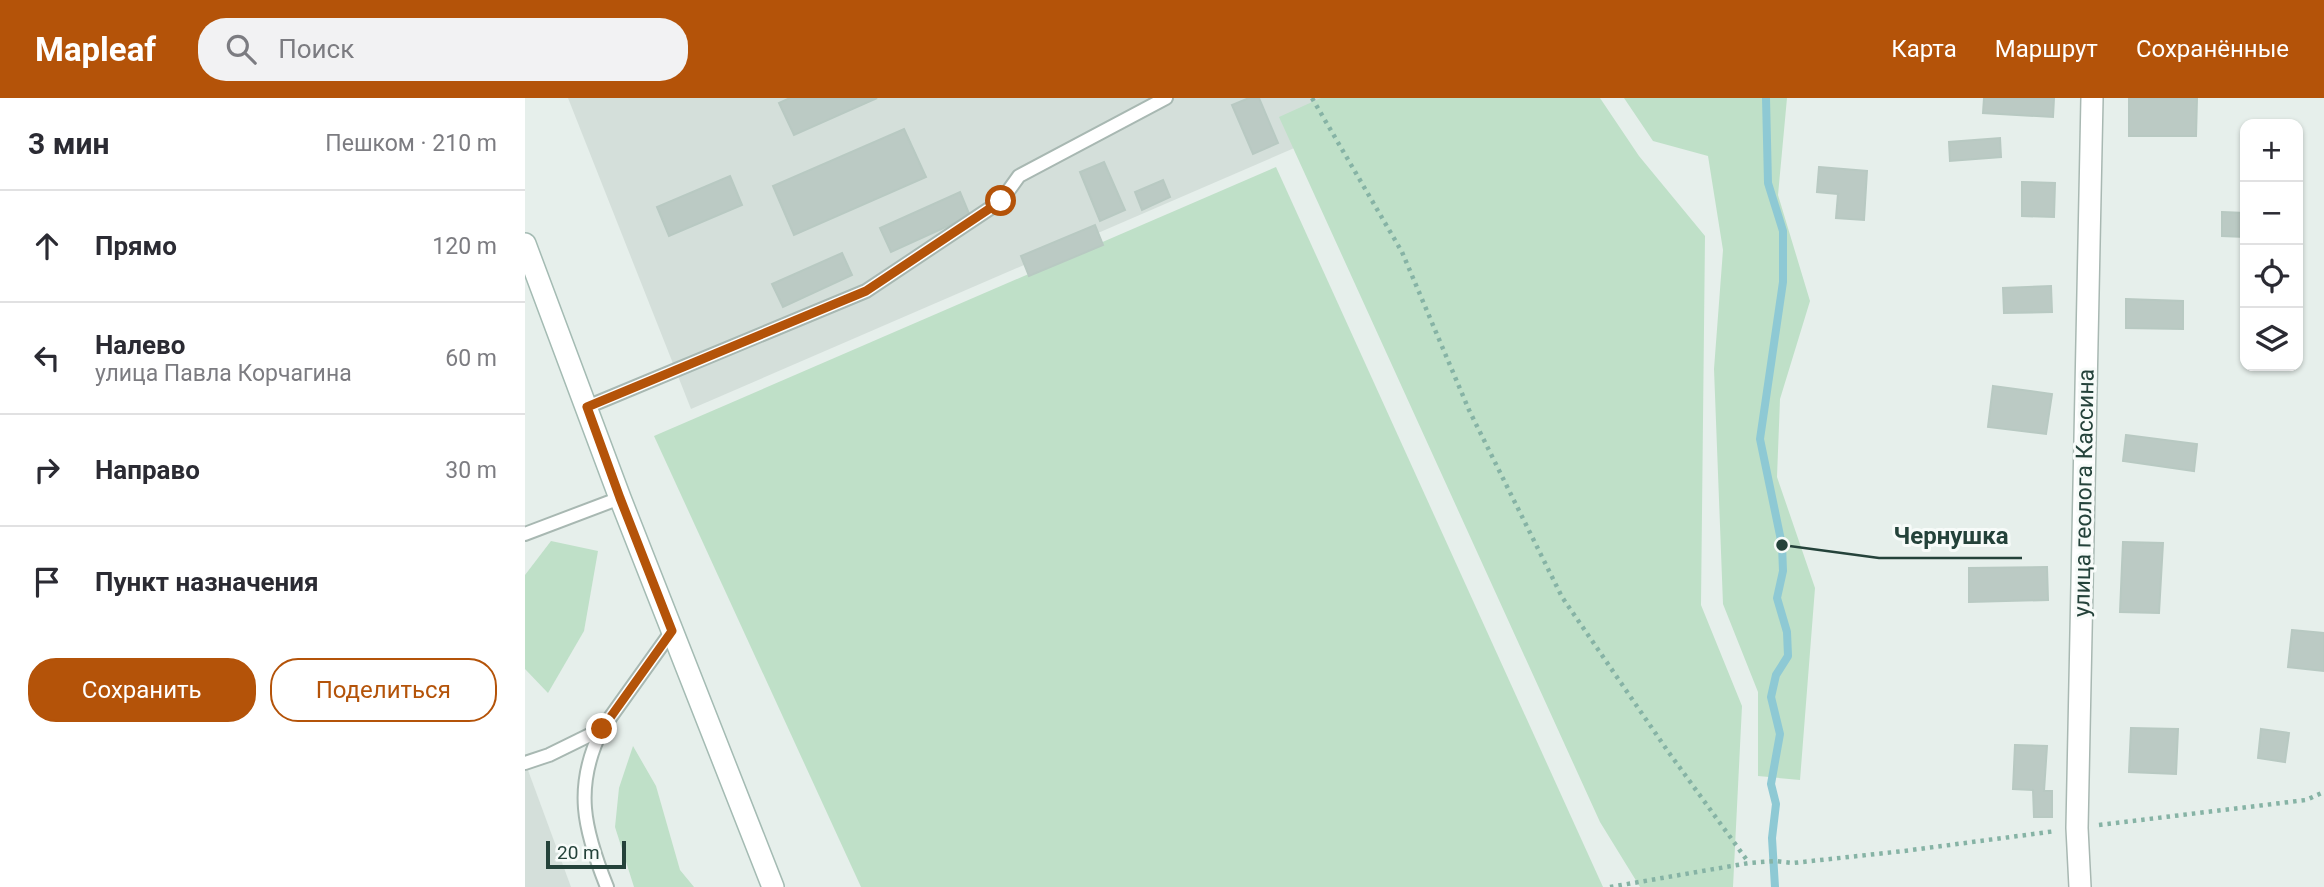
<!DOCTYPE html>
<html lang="ru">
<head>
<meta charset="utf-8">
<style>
  body { margin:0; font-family:Roboto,sans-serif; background:#f2f2f3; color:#2b2b33 }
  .controls { position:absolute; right:21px; top:21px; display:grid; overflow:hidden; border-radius:14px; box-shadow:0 2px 5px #0004 }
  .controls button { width:63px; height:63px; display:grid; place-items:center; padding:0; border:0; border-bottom:2px solid #e1e1e2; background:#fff; color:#2b2b33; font:35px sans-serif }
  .scale { position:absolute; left:21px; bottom:18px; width:80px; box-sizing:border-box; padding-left:7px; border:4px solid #24423a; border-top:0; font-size:19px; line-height:24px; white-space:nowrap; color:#24423a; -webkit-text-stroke:5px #f7fbf9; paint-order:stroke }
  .stop { position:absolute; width:21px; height:21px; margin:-16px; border:5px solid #b45309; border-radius:50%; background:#fff }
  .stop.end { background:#b45309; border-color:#fff; box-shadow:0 2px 7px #0008 }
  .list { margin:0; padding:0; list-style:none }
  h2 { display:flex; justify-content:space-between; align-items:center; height:91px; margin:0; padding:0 28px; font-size:30px }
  h2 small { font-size:23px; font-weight:400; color:#7c7c81 }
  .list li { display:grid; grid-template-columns:46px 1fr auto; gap:21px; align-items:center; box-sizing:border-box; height:112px; padding:0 28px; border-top:2px solid #e1e1e2 }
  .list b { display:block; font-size:26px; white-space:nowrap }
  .list p { margin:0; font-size:23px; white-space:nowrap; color:#7c7c81 }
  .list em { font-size:23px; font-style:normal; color:#7c7c81 }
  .actions { display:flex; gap:14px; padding:21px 28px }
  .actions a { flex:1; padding:16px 0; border:2px solid #b45309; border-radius:28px; text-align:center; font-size:24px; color:#b45309 }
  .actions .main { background:#b45309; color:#fff }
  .icon { flex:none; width:38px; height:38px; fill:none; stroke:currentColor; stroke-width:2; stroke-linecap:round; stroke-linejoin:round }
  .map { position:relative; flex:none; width:1799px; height:789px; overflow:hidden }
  header { display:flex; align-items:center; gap:42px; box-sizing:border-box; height:98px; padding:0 35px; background:#b45309; color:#fff }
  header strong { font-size:33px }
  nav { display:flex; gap:38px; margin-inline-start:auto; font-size:24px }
  .search { width:490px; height:63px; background:#f2f2f3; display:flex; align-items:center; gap:18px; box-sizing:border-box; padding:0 24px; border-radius:28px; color:#7c7c81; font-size:26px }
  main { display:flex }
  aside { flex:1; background:#fff }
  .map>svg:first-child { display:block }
  .built { fill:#d4dfda }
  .green { fill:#bfe0c8 }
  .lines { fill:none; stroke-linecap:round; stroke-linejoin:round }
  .stream { stroke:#8ec9d4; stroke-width:8 }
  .building { fill:#bbcac4; stroke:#b8c9c2; stroke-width:2 }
  .service-casing { stroke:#a8b8b2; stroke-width:16 }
  .minor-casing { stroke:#a8b8b2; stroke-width:24 }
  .secondary-casing { stroke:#a4bbb3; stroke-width:24 }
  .path { stroke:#86b3a5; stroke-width:4.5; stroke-dasharray:3.5 5; stroke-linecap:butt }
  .service { stroke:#fff; stroke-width:12 }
  .minor { stroke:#fff; stroke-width:21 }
  .secondary { stroke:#fff; stroke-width:21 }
  .route { stroke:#b45309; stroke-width:9 }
  .labels { text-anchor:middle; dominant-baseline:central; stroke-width:6; stroke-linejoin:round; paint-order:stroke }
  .street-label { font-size:23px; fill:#24423a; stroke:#f7fbf9 }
  .leader { fill:none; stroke:#24423a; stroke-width:2.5 }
  .callout-dot { fill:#24423a; stroke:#f7fbf9; stroke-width:2.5 }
  .callout-label { font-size:24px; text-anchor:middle; font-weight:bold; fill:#24423a; stroke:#f7fbf9; stroke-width:6; stroke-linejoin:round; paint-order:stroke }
</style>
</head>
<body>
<header>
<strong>Mapleaf</strong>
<div class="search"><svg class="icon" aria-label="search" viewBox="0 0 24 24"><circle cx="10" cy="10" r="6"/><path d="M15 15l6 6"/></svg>Поиск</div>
<nav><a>Карта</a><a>Маршрут</a><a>Сохранённые</a></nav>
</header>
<main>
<aside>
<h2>3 мин<small>Пешком · 210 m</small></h2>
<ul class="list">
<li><svg class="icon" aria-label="ahead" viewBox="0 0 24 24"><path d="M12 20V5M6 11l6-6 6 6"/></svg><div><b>Прямо</b></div><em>120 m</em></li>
<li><svg class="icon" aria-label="left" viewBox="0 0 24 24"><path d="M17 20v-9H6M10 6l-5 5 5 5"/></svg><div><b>Налево</b><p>улица Павла Корчагина</p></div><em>60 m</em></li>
<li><svg class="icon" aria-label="right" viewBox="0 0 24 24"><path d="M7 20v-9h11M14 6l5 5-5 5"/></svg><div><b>Направо</b></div><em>30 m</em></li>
<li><svg class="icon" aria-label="arrive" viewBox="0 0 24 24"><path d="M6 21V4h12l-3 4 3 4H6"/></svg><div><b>Пункт назначения</b></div></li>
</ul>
<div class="actions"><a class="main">Сохранить</a><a>Поделиться</a></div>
</aside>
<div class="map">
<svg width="1799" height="789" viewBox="0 0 1799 789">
  <rect width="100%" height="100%" fill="#e6efeb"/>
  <!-- built -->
  <g class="built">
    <polygon points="43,0 885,0 166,311"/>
    <polygon points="0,664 46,789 0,789"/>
  </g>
  <!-- green -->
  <g class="green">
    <polygon points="796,0 1075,0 1114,58 1180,138 1176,507 1217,608 1208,789 1115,789 1075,724 754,19"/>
    <polygon points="1099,0 1262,0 1253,97 1285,203 1255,301 1252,379 1290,490 1275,682 1233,678 1233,594 1198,506 1189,271 1198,152 1183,58 1128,43"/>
    <polygon points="751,69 1078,789 336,789 129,338"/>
    <polygon points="26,443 73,453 59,533 23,595 0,571 0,477"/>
    <polygon points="108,648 131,688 155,772 169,789 109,789 90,729 94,690"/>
  </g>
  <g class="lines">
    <!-- stream -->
    <polyline class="stream" points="1241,0 1243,85 1258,133 1258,184 1235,341 1257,447 1258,473 1252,500 1262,534 1263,558 1251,577 1246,599 1255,636 1246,686 1251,706 1247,740 1250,789"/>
  </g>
  <!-- building -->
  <g class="building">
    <polygon points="265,0 352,0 269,37 254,5"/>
    <polygon points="724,0 734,0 753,45 728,56 707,7"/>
    <polygon points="1459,0 1529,0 1528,19 1458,15"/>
    <polygon points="1604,0 1672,0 1671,38 1604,38"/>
    <polygon points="379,31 401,79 269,137 248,88"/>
    <polygon points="1475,40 1476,59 1425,63 1424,44"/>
    <polygon points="579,64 600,112 575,123 555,74"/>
    <polygon points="1294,69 1342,73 1339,122 1311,120 1313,96 1292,94"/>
    <polygon points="205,78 217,107 144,138 132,109"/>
    <polygon points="638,82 645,99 617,112 610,94"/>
    <polygon points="1497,84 1530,85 1529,119 1497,118"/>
    <polygon points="435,94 445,118 366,154 355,130"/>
    <polygon points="1697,114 1720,115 1720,139 1697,138"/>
    <polygon points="570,127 578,147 504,178 496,158"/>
    <polygon points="317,155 327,177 258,209 247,186"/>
    <polygon points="1526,188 1527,214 1479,215 1478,190"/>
    <polygon points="1601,201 1658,203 1658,231 1601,230"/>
    <polygon points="1468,288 1527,296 1521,336 1463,329"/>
    <polygon points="1601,337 1672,346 1669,373 1598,363"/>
    <polygon points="1598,444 1638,445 1634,515 1595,514"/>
    <polygon points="1522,469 1523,502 1444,504 1444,470"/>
    <polygon points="1767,532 1799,535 1799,573 1763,569"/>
    <polygon points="1606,630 1653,631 1651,676 1604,674"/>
    <polygon points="1736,631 1764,635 1760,664 1733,660"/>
    <polygon points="1490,647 1522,648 1519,693 1527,693 1527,719 1509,719 1508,692 1488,691"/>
  </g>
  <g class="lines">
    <!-- service casing -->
    <g class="service-casing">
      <g id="service">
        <polyline points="62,309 341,193 476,103 494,78 641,0"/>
        <polyline points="0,436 95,400"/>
        <path d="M77,631C48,689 59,732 82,789"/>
        <polyline points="0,665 24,657 77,631 147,533"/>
      </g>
    </g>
    <!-- minor casing -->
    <g class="minor-casing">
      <polyline id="minor" points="1555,789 1552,730 1567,0"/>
    </g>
    <!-- secondary casing -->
    <g class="secondary-casing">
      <polyline id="secondary" points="0,146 95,400 248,789"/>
    </g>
    <!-- path -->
    <g class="path">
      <polyline points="787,0 877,154 944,312 1037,499 1142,652 1224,765"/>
      <polyline points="1574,727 1781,702 1799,694"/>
      <polyline points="1085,789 1224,765 1250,763 1268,765 1379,753 1531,733"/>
    </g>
    <!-- service -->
    <use href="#service" class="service"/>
    <!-- minor -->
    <use href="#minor" class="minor"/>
    <!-- secondary -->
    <use href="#secondary" class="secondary"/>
  </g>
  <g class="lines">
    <!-- route -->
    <polyline class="route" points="77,631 147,533 95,400 62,309 341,193 476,103"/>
  </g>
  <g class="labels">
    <!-- street labels -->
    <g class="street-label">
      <text transform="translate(1559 395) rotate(-89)">улица геолога Кассина</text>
    </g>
  </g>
  <!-- callouts -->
  <path class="leader" d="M1257 447L1354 460H1497"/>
  <circle class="callout-dot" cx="1257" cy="447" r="7"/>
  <g class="callout-label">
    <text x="1426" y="446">Чернушка</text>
  </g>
</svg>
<div class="controls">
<button>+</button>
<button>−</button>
<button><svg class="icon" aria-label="locate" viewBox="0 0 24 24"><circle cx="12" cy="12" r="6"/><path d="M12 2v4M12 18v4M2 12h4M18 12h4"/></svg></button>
<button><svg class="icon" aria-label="layers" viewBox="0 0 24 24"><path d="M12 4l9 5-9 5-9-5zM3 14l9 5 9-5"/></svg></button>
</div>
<div class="scale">20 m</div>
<div class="stop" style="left:476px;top:103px"></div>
<div class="stop end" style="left:77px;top:631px"></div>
</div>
</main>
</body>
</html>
